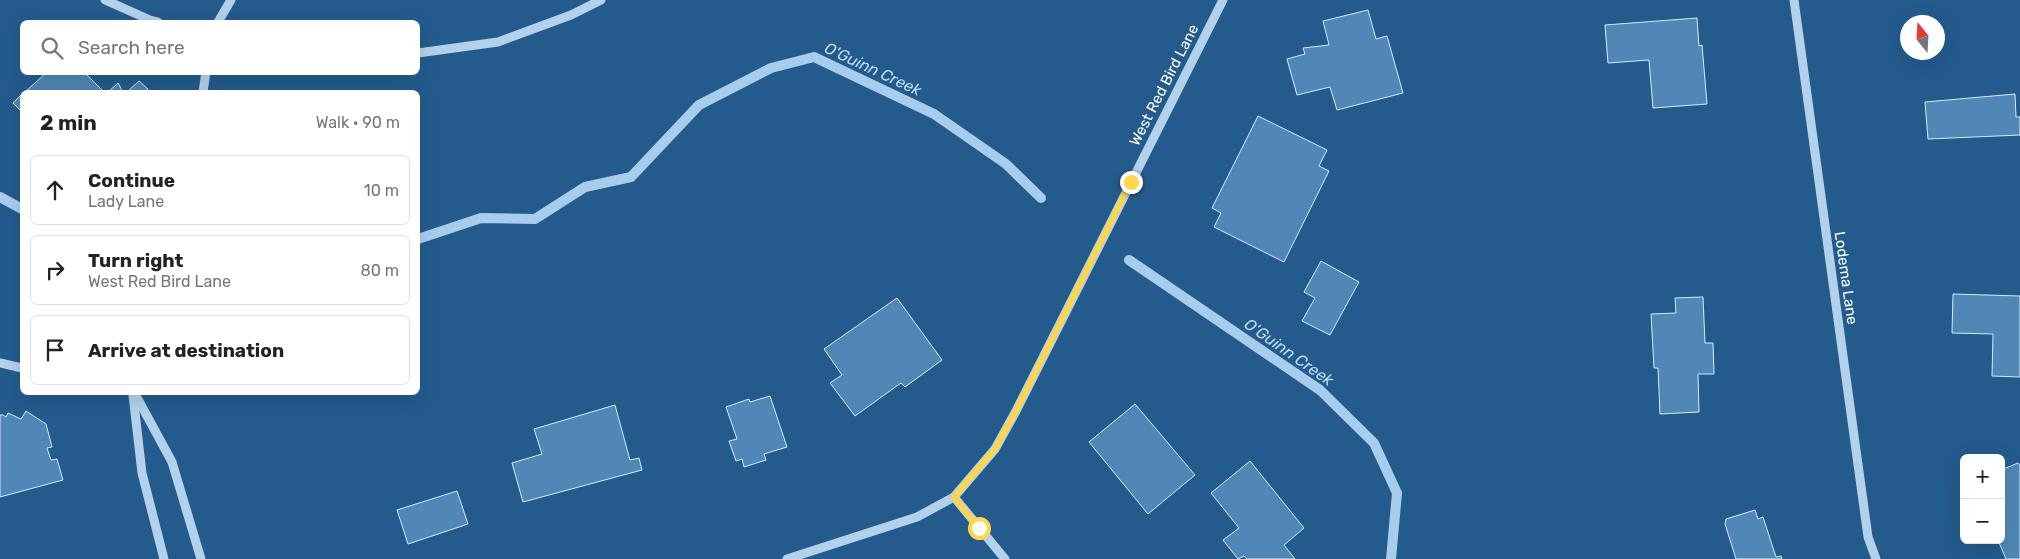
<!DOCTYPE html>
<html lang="en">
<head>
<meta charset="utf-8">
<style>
  body { margin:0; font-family:Rubik,sans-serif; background:#f6f6f6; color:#222 }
  .controls { position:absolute; right:15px; bottom:15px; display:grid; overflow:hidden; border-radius:8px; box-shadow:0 5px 20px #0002 }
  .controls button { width:45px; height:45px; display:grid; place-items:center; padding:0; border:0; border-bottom:1px solid #e0e0e0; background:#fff; color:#222; font:25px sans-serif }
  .compass { position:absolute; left:1900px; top:15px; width:45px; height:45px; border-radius:50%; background:#fff; box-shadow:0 5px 20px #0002; rotate:342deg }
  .stop { position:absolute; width:15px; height:15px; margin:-11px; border:4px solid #ffd54a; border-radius:50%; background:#fff }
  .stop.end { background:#ffd54a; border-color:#fff; box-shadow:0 1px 5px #0008 }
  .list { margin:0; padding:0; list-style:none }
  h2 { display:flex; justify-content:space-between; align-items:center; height:65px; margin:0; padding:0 20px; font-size:21px }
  h2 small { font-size:16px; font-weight:400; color:#767676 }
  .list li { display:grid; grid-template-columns:32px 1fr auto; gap:15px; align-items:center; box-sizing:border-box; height:70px; margin:0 10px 10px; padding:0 10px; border:1px solid #e0e0e0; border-radius:8px }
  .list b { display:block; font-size:19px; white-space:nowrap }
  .list p { margin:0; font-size:16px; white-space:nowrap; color:#767676 }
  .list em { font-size:16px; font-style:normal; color:#767676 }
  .icon { flex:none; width:28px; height:28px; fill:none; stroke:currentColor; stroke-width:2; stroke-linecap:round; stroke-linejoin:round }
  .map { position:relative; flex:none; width:2020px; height:559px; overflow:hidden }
  .search { position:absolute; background:#fff; box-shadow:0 5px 20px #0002; left:20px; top:20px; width:400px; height:55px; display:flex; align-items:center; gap:12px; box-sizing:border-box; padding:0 18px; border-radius:8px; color:#767676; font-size:19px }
  .panel { position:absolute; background:#fff; box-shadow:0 5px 20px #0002; left:20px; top:90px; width:400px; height:305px; border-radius:8px }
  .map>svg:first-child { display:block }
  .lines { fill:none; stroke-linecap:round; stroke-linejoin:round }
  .stream { stroke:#a8cdec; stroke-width:10 }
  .building { fill:#5087b6; stroke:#d8eaf8 }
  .minor { stroke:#b3d1eb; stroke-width:9 }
  .route { stroke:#ffd54a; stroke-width:6 }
  .labels { text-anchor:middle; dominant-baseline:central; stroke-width:4; stroke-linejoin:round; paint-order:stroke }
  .street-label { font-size:15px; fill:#fff; stroke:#245b8d }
  .water-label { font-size:16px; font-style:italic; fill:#bfdbf2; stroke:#245b8d }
</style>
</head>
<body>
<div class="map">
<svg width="2020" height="559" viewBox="0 0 2020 559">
  <rect width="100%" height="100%" fill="#245b8d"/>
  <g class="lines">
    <!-- stream -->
    <g class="stream">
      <polyline points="0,197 22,209"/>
      <polyline points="418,239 481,218 535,219 585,187 631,177 699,105 771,68 814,57 934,114 1006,164 1041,198"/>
      <polyline points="1129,260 1320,390 1374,443 1397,493 1391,559"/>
    </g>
  </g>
  <!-- building -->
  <g class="building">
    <polygon points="1368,10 1376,39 1387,36 1403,93 1337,110 1330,87 1297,95 1287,59 1305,54 1303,48 1329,45 1323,21"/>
    <polygon points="1697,18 1699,46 1702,45 1707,104 1653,108 1649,60 1608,63 1605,25"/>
    <polygon points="47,72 84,72 104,92 25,92"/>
    <polygon points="139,81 148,89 144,92 127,92"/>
    <polygon points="118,83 123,92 108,92"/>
    <polygon points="22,94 22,112 13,103"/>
    <polygon points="2015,94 2016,117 2020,117 2020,135 1928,139 1925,102"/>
    <polygon points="1258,116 1327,150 1319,166 1329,171 1284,262 1214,227 1221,213 1212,208"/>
    <polygon points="1321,261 1359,282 1330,335 1302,321 1315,298 1304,292"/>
    <polygon points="1953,294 2020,296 2020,377 1992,376 1993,334 1952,333"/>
    <polygon points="1703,297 1705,343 1713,343 1714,374 1698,374 1699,412 1660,414 1658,368 1654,368 1651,314 1676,313 1675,298"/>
    <polygon points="897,298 942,360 905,387 901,383 855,416 830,383 842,375 824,349"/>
    <polygon points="770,396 787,447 764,454 766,460 744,467 742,459 736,461 729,441 737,439 726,407 749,399 750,402"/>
    <polygon points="1135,404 1195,475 1148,514 1089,442"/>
    <polygon points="615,405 630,460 639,458 642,470 523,502 512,463 542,454 534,429"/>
    <polygon points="26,411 46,424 52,447 47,448 51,460 57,459 63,480 0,497 0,415 3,415 6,417 8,413 21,419"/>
    <polygon points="1250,461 1304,528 1284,545 1295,559 1247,559 1244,556 1238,559 1223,540 1239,528 1211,493"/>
    <polygon points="2018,463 2020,466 2020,559 2006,559 1998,540 2001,540 2001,470"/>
    <polygon points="457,491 468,524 408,544 397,510"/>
    <polygon points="1755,510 1758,519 1763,517 1776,557 1781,556 1782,559 1736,559 1725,524 1726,519"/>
  </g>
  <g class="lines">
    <!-- minor -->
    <g class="minor">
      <polyline points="105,0 150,20 158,22"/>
      <polyline points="1794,0 1868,537 1876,559"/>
      <polyline points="218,22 231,0"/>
      <polyline points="418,53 498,42 571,15 601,0"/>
      <polyline points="203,92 206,72"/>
      <polyline points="0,363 22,368"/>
      <polyline points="134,392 172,462 201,559"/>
      <polyline points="133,395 142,473 164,559"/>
      <polyline points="954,497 1005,559"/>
      <polyline points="787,559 917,517 954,497 995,449 1016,411 1223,0"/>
    </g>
  </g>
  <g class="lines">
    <!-- route -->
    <polyline class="route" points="979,528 954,497 995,449 1016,411 1131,182"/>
  </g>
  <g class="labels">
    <!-- street labels -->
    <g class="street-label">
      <text transform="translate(1164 85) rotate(-63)">West Red Bird Lane</text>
      <text transform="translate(1846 278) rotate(82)">Lodema Lane</text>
    </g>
    <!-- water labels -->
    <g class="water-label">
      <text transform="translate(873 69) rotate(25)">O'Guinn Creek</text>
      <text transform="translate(1289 352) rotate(35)">O'Guinn Creek</text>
    </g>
  </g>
</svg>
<div class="controls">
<button>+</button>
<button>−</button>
</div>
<svg class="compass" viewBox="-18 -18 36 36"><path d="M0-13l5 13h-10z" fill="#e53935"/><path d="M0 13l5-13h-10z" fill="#767676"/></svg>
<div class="stop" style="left:979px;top:528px"></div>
<div class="stop end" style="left:1131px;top:182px"></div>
<div class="search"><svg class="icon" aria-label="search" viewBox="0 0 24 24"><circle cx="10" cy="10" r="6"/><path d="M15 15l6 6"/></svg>Search here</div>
<section class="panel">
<h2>2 min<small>Walk · 90 m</small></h2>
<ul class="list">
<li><svg class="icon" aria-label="ahead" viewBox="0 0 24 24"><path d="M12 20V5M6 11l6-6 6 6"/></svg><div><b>Continue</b><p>Lady Lane</p></div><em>10 m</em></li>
<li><svg class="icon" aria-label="right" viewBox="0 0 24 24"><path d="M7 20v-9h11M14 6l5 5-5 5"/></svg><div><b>Turn right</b><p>West Red Bird Lane</p></div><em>80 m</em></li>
<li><svg class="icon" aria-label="arrive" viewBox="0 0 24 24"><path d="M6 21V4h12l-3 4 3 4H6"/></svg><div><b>Arrive at destination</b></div></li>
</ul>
</section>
</div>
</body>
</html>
